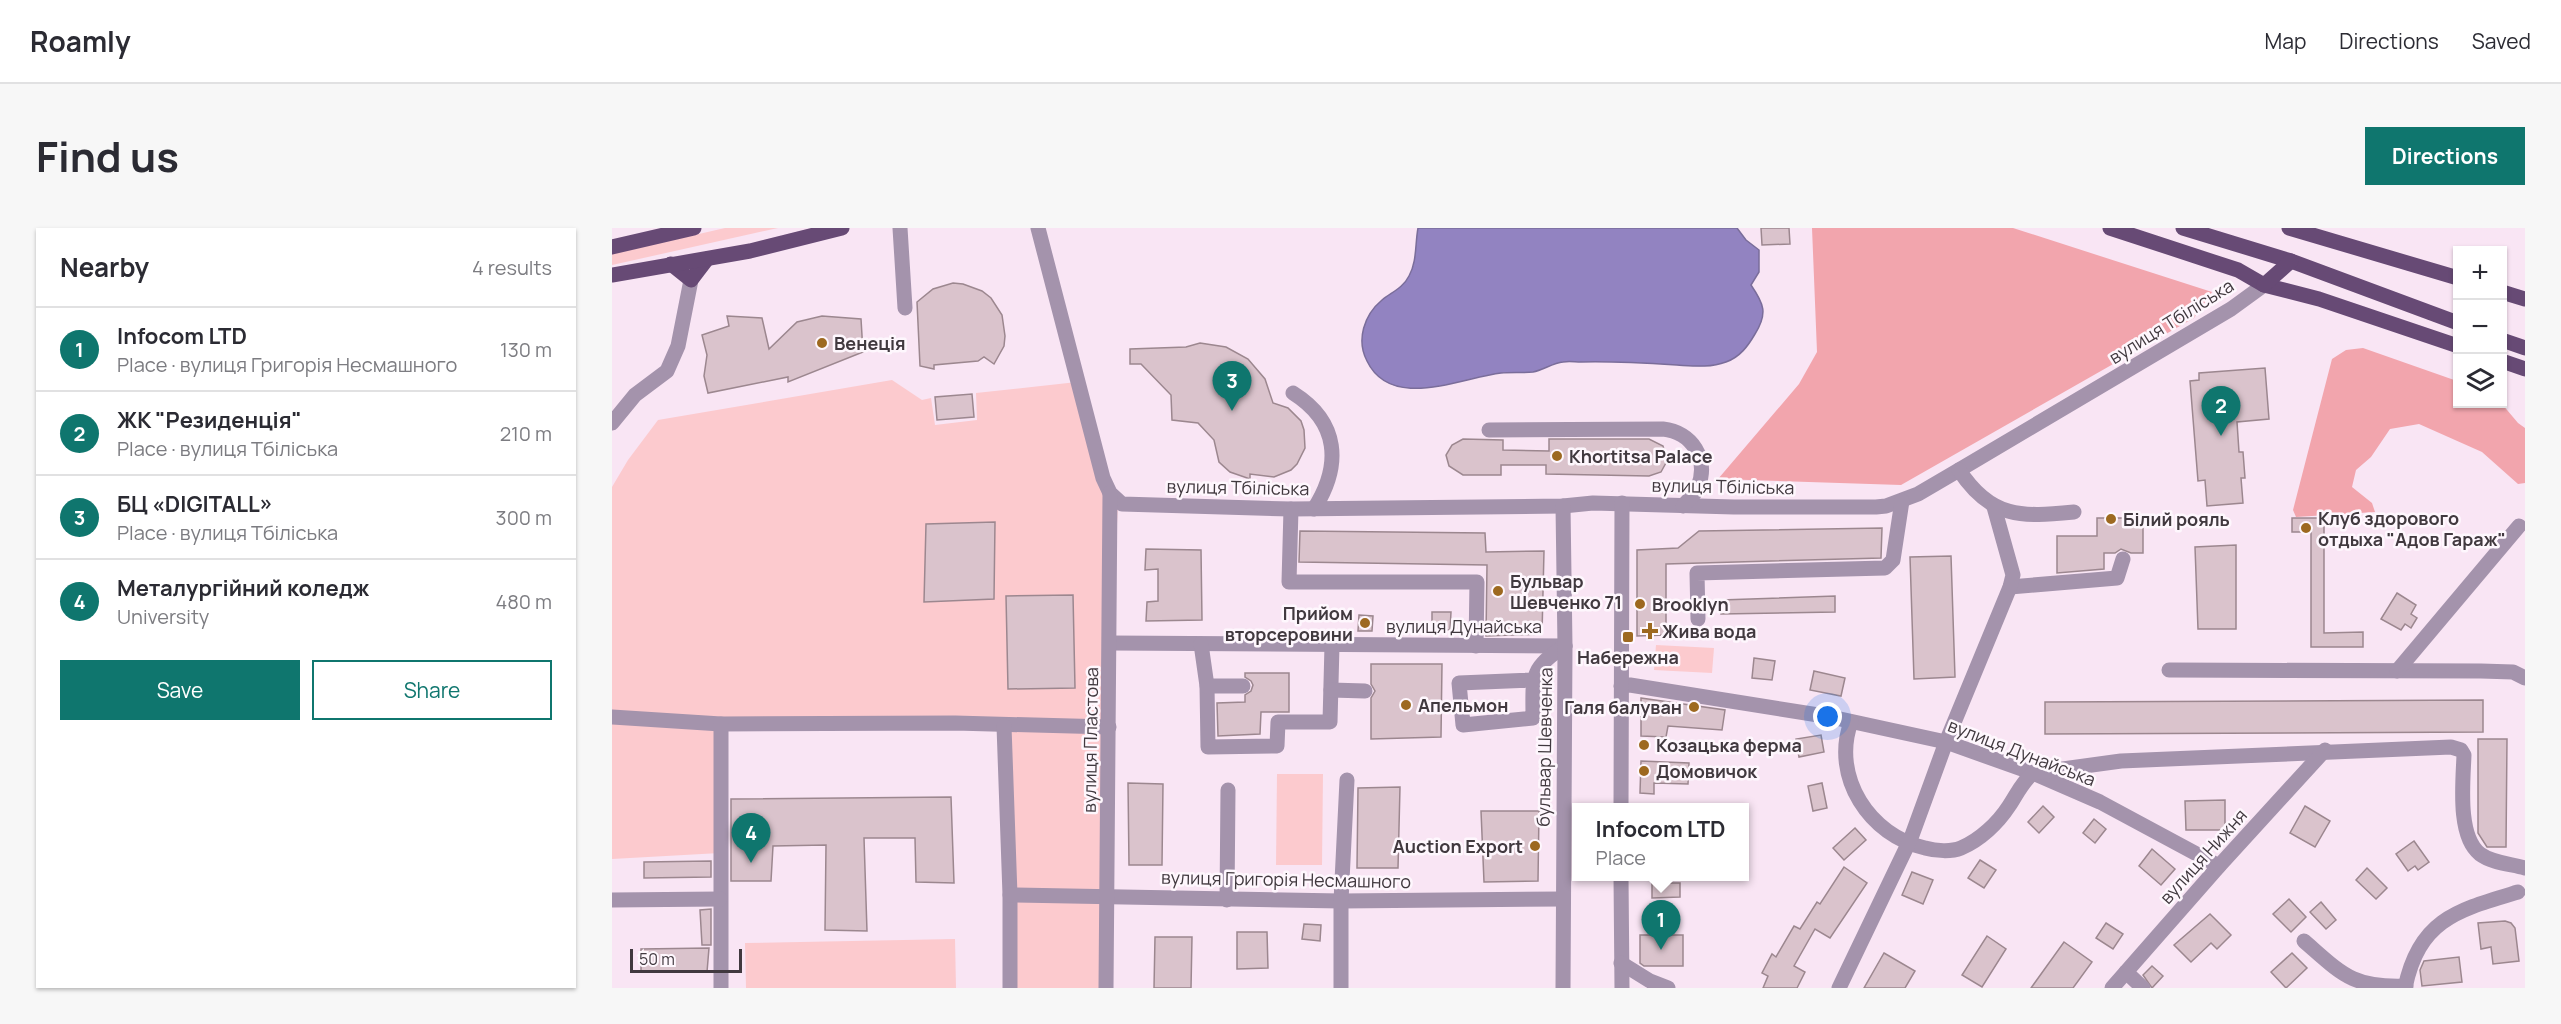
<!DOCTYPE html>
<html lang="en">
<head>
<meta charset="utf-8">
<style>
  body { margin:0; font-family:Manrope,sans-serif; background:#f7f7f7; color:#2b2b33 }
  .controls { position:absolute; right:18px; top:18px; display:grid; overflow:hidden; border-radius:0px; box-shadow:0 2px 4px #0004 }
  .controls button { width:54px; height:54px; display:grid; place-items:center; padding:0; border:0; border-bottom:2px solid #e1e1e2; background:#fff; color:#2b2b33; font:30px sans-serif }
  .scale { position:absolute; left:18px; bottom:15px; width:112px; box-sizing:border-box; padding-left:6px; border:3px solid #41393f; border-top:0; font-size:16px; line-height:21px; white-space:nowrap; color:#41393f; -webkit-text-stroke:4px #fef7fd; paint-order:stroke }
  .you { position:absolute; left:1216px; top:489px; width:21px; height:21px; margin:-15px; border:4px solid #fff; border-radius:50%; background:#1a73e8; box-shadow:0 0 0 9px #1a73e833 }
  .badge { display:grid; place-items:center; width:39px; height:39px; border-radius:50%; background:#0f766e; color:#fff; font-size:20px; font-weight:700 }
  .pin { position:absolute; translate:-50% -50px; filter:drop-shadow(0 2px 3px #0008) }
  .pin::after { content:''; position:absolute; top:32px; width:21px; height:18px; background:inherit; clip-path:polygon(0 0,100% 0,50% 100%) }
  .popup { position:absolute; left:960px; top:575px; width:177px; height:78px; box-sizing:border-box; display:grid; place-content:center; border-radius:0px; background:#fff; filter:drop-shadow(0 2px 4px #0005); font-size:20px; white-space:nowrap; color:#7c7c81 }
  .popup b { font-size:22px; color:#2b2b33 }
  .popup::after { content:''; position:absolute; left:50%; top:100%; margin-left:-12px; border:12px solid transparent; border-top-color:#fff }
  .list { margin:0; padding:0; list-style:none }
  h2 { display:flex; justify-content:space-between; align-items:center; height:78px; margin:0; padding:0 24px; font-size:26px }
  h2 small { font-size:20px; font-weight:400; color:#7c7c81 }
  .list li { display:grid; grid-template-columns:39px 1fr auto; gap:18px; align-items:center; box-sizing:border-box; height:84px; padding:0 24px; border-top:2px solid #e1e1e2 }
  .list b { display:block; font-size:22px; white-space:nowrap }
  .list p { margin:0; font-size:20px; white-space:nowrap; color:#7c7c81 }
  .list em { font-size:20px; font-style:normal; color:#7c7c81 }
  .actions { display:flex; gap:12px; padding:18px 24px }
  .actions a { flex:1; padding:14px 0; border:2px solid #0f766e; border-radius:0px; text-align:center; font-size:21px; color:#0f766e }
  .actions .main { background:#0f766e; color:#fff }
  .icon { flex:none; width:33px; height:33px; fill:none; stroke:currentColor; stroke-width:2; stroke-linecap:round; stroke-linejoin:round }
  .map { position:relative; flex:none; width:1913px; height:760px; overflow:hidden; border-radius:0px }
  header { display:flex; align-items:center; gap:36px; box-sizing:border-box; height:84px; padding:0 30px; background:#fff; border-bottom:2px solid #e1e1e2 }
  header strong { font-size:28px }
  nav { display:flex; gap:33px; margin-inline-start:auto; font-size:21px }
  .intro { display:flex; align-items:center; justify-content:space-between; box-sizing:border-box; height:144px; padding:0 36px }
  h1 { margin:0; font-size:42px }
  .button { padding:15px 27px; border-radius:0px; background:#0f766e; color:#fff; font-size:21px; font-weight:700 }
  main { display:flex; gap:36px; padding:0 36px }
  aside { flex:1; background:#fff; border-radius:0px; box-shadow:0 2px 4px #0004 }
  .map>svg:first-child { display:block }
  .green { fill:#fccace }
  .forest { fill:#f2a5ad }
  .water { fill:#9283c1; stroke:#7a6d9a; stroke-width:1.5 }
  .building { fill:#dac3cc; stroke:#9c878f; stroke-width:1.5 }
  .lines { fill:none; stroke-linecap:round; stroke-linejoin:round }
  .minor { stroke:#a493ac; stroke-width:15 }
  .major { stroke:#674a75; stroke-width:15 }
  .poi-dot { fill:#9d6920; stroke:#fef7fd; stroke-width:2 }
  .labels { text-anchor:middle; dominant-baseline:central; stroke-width:5; stroke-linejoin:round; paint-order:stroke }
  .street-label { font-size:18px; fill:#41393f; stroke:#fef7fd }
  .poi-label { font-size:18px; font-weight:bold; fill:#41393f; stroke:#fef7fd; text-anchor:start }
</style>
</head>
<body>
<header>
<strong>Roamly</strong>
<nav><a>Map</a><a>Directions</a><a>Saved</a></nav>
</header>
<div class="intro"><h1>Find us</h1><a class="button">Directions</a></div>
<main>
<aside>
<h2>Nearby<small>4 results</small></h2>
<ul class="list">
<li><span class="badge">1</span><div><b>Infocom LTD</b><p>Place · вулиця Григорія Несмашного</p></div><em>130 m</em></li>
<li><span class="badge">2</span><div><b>ЖК &quot;Резиденція&quot;</b><p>Place · вулиця Тбіліська</p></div><em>210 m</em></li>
<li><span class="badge">3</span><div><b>БЦ «DIGITALL»</b><p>Place · вулиця Тбіліська</p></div><em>300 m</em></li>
<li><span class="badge">4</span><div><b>Металургійний коледж</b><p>University</p></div><em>480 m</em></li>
</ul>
<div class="actions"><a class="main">Save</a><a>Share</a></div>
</aside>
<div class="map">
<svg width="1913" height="760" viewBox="0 0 1913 760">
  <rect width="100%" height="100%" fill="#f9e5f4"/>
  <!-- green -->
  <g class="green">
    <polygon points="113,0 166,0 0,37 0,26"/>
    <polygon points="280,152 310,172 319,170 323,197 365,192 364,165 465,154 506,276 499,415 494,760 398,760 391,498 109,496 108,625 0,631 0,259 16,232 46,192"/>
    <polygon points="1044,417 1102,420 1100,445 1042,442"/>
    <polygon points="665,546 711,546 710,637 664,637"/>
    <polygon points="343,711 344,760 134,760 133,715"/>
  </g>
  <!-- forest -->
  <g class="forest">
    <polygon points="1200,0 1401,0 1600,64 1582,90 1289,257 1106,251 1187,156 1205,124"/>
    <polygon points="1751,120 1845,153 1846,176 1890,176 1906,195 1913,200 1913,255 1906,256 1870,224 1807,196 1778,201 1759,229 1744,242 1740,259 1760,275 1763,284 1684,289 1681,282 1720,131 1734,122"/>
  </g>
  <!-- water -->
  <path class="water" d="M806,0H1125L1134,12L1147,22V44L1139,57C1152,76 1156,85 1143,106C1136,118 1128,129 1114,134C1098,140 1082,138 1065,137C1033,135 1001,133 969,134C963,134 957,133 951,134C941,135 931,142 921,144C910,145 899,144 889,145C848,150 779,183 755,133C744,112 752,87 770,72C780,64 791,60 797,48C805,34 803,16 806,0Z"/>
  <!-- building -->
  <g class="building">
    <polygon points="1149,0 1177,0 1178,16 1150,17"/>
    <polygon points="341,55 351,56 370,63 379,70 390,87 393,108 392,118 382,136 372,129 366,133 322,137 322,141 308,138 305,74 321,61"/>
    <polygon points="115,88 150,90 157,121 185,94 210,88 249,91 251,124 176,154 176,149 96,165 92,148 95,127 90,107 117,98"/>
    <polygon points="588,115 614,119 636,131 653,151 661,175 676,180 689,193 692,202 693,220 685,236 679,242 662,249 638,246 638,251 618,244 607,234 602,212 586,195 560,192 559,167 529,136 518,136 518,121 574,119"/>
    <polygon points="1653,140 1657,191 1625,194 1627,224 1631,224 1633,250 1629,250 1631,275 1595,278 1593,252 1586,253 1578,153 1587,152 1587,145"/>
    <polygon points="360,166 362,189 325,192 323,169"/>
    <polygon points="851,211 891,212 891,222 937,223 937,211 1037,211 1051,218 1055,233 1049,244 1037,248 934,246 934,237 889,237 889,247 851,247 837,238 834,227 840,217"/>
    <polygon points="1485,290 1531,290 1531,325 1519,325 1509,321 1503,325 1492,325 1492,341 1445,345 1445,308 1485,308"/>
    <polygon points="1680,290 1712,290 1712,405 1751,404 1751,419 1699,419 1699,304 1680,304"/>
    <polygon points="383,294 382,371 312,374 314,296"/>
    <polygon points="1270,300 1269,330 1054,336 1054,407 1025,408 1025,322 1066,320 1087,303"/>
    <polygon points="688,303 873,305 874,324 932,323 930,406 874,408 875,337 687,334"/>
    <polygon points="1624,317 1624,401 1586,401 1583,319"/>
    <polygon points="534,321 589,322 590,392 534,393 535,374 546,373 546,341 533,342"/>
    <polygon points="1339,328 1343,449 1302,451 1298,329"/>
    <polygon points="1785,365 1804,377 1799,386 1805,390 1799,400 1793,396 1789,402 1769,391"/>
    <polygon points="461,367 463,460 396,461 394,368"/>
    <polygon points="1223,368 1223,384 1109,386 1109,372"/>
    <polygon points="820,384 839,384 838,402 820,402"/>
    <polygon points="747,387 761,388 760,403 746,403"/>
    <polygon points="1142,430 1163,433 1160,452 1140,450"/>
    <polygon points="759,436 830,436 829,509 759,511 759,470 763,463 759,456"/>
    <polygon points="1202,443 1233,450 1229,468 1198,462"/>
    <polygon points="633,445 677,445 677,484 649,484 648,506 606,508 605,475 633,474 633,467 639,463 641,457 639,453 633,449"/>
    <polygon points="1029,470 1113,482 1110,502 1056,498 1054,509 1029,508"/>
    <polygon points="1871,472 1871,504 1433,506 1433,474"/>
    <polygon points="1209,507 1212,524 1187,529 1184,511"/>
    <polygon points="1866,511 1895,511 1894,619 1875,619 1866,605"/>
    <polygon points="1029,533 1077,535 1076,556 1042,555 1042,566 1028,565"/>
    <polygon points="516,555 551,556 550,637 517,637"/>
    <polygon points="1210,555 1215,580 1201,583 1196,558"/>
    <polygon points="788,559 786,640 745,640 746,560"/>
    <polygon points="339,569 342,655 304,654 303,610 252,610 255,703 213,702 214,617 161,618 159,653 119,653 119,571"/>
    <polygon points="1613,572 1613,602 1574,602 1573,573"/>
    <polygon points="1431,578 1442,589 1427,605 1416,594"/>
    <polygon points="1693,578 1718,593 1703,619 1678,605"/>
    <polygon points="869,583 927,583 926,653 872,654"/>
    <polygon points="1482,591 1494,601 1483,615 1471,605"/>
    <polygon points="1243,600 1254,612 1232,632 1221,620"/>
    <polygon points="1802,613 1817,634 1806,642 1803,638 1796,643 1784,626"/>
    <polygon points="1540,621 1563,641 1549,657 1527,638"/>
    <polygon points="1368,632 1384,642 1372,660 1356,650"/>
    <polygon points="99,633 99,649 32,650 32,634"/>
    <polygon points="1232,639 1255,655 1218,710 1203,701 1182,738 1193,744 1185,760 1151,760 1156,748 1150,745 1160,726 1164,729 1182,698 1188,701 1205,674 1208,676"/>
    <polygon points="1755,640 1775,660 1764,671 1744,652"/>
    <polygon points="1300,644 1321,652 1311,676 1290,667"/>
    <polygon points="1040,655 1068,655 1068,669 1040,670"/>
    <polygon points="1677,671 1694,689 1679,704 1661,686"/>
    <polygon points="1709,674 1724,692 1714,701 1698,684"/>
    <polygon points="99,681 99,717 90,717 88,682"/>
    <polygon points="1598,686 1619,707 1605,721 1599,715 1579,734 1562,717"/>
    <polygon points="1893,693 1899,695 1903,700 1907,733 1881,736 1879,719 1869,721 1866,695"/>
    <polygon points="1494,695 1511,706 1501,721 1484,710"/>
    <polygon points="692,696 709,697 708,713 690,711"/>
    <polygon points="625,704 655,704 656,740 625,741"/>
    <polygon points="1028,707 1071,707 1071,738 1032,738 1028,735"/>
    <polygon points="1375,708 1394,721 1370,759 1350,747"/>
    <polygon points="543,709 580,709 579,760 542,760"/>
    <polygon points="1452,714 1480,734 1461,760 1419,760"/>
    <polygon points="97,720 95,744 29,744 29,721"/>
    <polygon points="1272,725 1303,743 1293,760 1252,760"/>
    <polygon points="1680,725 1695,740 1674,760 1659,744"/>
    <polygon points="1847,729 1850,754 1810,758 1808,742 1812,733"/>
    <polygon points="1540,738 1551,748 1540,760 1531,747"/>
  </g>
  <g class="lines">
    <!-- minor -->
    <g class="minor">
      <polyline points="288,0 293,80"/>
      <polyline points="426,0 491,250 498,265 510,276 679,281 951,278 981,275 1122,279 1264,279 1274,278 1306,266 1347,242 1619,81 1652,57"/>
      <path d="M681,165C727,194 730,237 702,281"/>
      <polyline points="0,195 23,167 55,143 66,118 79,52"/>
      <path d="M877,202L1051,201C1080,204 1097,231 1086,259C1084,266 1076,272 1071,278"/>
      <path d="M1347,242C1379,291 1410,289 1462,284"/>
      <polyline points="679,281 677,354 865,354 864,418"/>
      <polyline points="1398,359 1505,350 1511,331"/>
      <polyline points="1086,391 1085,345 1273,340 1281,332 1290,273"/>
      <polyline points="499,415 953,418"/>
      <polyline points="589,416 595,458 596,519 665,518 666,494 718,494 720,417"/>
      <polyline points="1557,442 1869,443 1901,444 1913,450"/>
      <polyline points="1785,443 1907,298"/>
      <path d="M921,452L847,455L851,497L921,490C921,451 917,440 953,418"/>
      <polyline points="595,458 631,458"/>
      <polyline points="1009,458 1018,457 1219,489 1334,514 1421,545 1488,574 1607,638"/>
      <polyline points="719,462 753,463"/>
      <polyline points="0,489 109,496 343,495 497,499"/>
      <path d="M1239,494C1219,549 1258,608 1313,620C1324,623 1339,624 1349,620C1368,612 1386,595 1397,578C1405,566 1410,554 1421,545L1509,533L1839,519L1849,522L1852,527C1851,554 1845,608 1868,626C1880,635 1899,636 1913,640"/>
      <polyline points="109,496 109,760"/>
      <polyline points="392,498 398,667 398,760"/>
      <polyline points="1009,580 1010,275"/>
      <polyline points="1009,648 1010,760"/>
      <polyline points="398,667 729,673 950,671"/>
      <polyline points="0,672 108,671"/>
      <polyline points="615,672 616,562"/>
      <path d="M1692,713C1730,746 1740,760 1794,758"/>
      <polyline points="1009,735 1038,753 1056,760"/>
      <polyline points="1514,744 1531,760"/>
      <polyline points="494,760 498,265"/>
      <polyline points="729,760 729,673 735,552"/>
      <polyline points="951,760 953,418 951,278"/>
      <polyline points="1227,760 1299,610 1334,514 1398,359 1401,347 1382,279"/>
      <polyline points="1500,760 1607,638 1713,522"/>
      <path d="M1793,760C1807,691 1846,682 1906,664"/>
    </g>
    <!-- major -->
    <g class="major">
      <polyline points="1498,0 1626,42 1652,57 1707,71 1846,118"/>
      <polyline points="1571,0 1679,33 1846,95"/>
      <polyline points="1677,0 1846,50"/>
      <polyline points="0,19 82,0"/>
      <polyline points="59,36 79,52 95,31"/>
      <polyline points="0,47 138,23 230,0"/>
      <polyline points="1652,57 1679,33"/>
      <polyline points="1890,64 1913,71"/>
      <polyline points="1890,112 1913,120"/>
      <polyline points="1890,133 1913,141"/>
    </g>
  </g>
  <!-- markers -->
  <g class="poi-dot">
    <circle cx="210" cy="115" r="6"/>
    <circle cx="945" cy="228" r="6"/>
    <circle cx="1499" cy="291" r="6"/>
    <circle cx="1694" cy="300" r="6"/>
    <circle cx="886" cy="363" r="6"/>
    <circle cx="1028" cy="376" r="6"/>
    <circle cx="753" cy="395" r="6"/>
    <path d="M1035 394h6v6h6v6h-6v6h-6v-6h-6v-6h6z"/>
    <rect x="1010" y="403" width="12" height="12" rx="3"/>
    <circle cx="794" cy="477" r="6"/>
    <circle cx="1082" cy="479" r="6"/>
    <circle cx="1032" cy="517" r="6"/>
    <circle cx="1032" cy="543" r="6"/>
    <circle cx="923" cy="618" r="6"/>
  </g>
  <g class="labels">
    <!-- street labels -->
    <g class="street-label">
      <text transform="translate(1559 93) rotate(-32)">вулиця Тбіліська</text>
      <text transform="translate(1111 258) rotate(1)">вулиця Тбіліська</text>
      <text transform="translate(626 259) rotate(1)">вулиця Тбіліська</text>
      <text x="852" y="398">вулиця Дунайська</text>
      <text transform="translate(478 512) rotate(-89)">вулиця Пластова</text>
      <text transform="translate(932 519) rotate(-89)">бульвар Шевченка</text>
      <text transform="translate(1410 524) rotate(21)">вулиця Дунайська</text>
      <text transform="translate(1591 628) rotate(-48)">вулиця Нижня</text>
      <text transform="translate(674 651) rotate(1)">вулиця Григорія Несмашного</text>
    </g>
    <!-- poi labels -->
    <g class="poi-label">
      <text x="222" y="115">Венеція</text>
      <text x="957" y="228">Khortitsa Palace</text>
      <text x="1706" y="290">Клуб здорового<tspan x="1706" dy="21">отдыха "Адов Гараж"</tspan></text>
      <text x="1511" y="291">Білий рояль</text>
      <text x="898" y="353">Бульвар<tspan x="898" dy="21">Шевченко 71</tspan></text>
      <text x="1040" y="376">Brooklyn</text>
      <text x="741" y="385" text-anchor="end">Прийом<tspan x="741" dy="21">вторсеровини</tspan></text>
      <text x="1050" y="403">Жива вода</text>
      <text x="1016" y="429" text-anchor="middle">Набережна</text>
      <text x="806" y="477">Апельмон</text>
      <text x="1070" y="479" text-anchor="end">Галя балуван</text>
      <text x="1044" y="517">Козацька ферма</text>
      <text x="1044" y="543">Домовичок</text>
      <text x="911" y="618" text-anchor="end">Auction Export</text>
    </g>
  </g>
</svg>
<div class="controls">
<button>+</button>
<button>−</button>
<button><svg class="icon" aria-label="layers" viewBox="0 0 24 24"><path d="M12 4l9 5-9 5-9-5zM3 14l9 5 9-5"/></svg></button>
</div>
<div class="scale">50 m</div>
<div class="you"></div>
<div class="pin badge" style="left:1049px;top:722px">1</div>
<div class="popup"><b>Infocom LTD</b>Place</div>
<div class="pin badge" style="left:1609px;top:208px">2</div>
<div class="pin badge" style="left:620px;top:183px">3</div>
<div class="pin badge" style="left:139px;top:635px">4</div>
</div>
</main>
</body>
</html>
